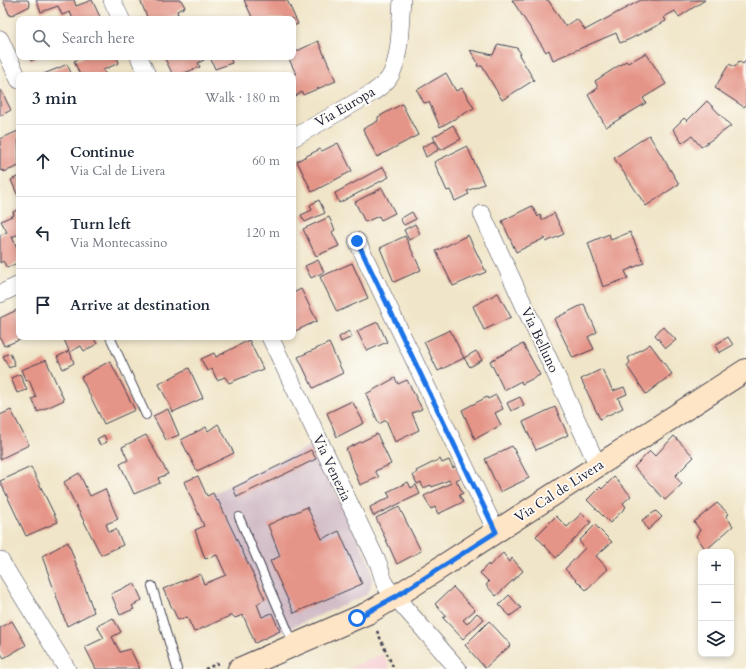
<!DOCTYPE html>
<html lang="en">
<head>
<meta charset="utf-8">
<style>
  body { margin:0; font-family:Cardo,serif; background:#f6f6f7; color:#1f2937 }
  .controls { position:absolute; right:12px; bottom:12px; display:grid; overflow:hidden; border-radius:8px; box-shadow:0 2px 6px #0003 }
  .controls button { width:36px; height:36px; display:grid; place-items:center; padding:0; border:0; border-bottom:1px solid #e0e1e3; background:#fff; color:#1f2937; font:20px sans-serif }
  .stop { position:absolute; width:12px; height:12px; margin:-9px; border:3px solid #1a73e8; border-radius:50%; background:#fff }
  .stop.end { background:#1a73e8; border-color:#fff; box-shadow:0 1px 4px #0008 }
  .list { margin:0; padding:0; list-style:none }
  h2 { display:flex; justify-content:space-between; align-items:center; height:52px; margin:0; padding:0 16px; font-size:17px }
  h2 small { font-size:13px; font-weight:400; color:#747a83 }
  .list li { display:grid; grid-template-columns:26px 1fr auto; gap:12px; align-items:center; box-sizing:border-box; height:72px; padding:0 16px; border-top:1px solid #e0e1e3 }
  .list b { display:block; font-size:15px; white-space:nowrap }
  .list p { margin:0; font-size:13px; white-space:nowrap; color:#747a83 }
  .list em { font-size:13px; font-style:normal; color:#747a83 }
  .icon { flex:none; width:22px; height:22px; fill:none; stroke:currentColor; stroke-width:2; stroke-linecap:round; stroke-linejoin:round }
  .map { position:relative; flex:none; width:746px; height:669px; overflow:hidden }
  .search { position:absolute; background:#fff; box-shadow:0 2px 6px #0003; left:16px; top:16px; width:280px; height:44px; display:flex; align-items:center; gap:10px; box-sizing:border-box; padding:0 14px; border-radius:8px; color:#747a83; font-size:15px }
  .panel { position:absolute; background:#fff; box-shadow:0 2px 6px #0003; left:16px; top:72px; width:280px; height:268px; border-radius:8px }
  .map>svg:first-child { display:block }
  .built { fill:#f7cfd3 }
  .industrial { fill:#d2bdc7 }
  .building { fill:#e59588 }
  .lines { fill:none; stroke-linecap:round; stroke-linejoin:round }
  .lane-casing { stroke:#413f50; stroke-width:10 }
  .street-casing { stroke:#413f50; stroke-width:18 }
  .secondary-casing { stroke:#413f50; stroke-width:24 }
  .path { stroke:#413f50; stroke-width:2.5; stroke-dasharray:3 3; stroke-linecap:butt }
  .lane { stroke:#fff; stroke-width:8 }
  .street { stroke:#fff; stroke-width:17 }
  .secondary { stroke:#fee5c5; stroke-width:22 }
  .route { stroke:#1a73e8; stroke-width:5 }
  .labels { text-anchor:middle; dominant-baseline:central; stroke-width:3.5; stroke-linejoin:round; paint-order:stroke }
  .street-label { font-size:14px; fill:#22223b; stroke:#fdfcf7 }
</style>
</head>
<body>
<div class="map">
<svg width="746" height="669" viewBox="0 0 746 669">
  <rect width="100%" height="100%" fill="#fdfcf7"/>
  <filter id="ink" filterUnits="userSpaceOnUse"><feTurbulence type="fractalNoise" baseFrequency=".025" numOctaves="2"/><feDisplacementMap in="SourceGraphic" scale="8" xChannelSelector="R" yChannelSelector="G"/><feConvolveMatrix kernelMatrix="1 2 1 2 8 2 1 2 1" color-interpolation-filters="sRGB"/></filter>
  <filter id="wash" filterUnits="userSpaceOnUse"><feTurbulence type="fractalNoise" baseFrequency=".012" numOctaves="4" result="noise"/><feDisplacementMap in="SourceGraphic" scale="16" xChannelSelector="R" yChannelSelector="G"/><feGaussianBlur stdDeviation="0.9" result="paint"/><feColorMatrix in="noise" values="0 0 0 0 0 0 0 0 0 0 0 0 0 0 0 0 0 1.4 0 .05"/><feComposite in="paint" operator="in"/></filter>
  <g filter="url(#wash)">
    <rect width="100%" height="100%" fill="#f0e5c8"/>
    <!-- built -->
    <polygon class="built" points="383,654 390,669 347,669"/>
    <!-- industrial -->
    <polygon class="industrial" points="314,444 371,567 372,580 370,589 366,595 255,643 194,503"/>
    <g id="blocks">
      <!-- building -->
      <g class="building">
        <polygon points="3,0 28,0 30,6 10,16"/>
        <polygon points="36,0 74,0 76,6 92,0 101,19 73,19 70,12 62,15 58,6 41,12"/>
        <polygon points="140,0 181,0 185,7 177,11 178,14 164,19 148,19"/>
        <polygon points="244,0 287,0 298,24 293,26 293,19 253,19"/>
        <polygon points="512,0 548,0 565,26 577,19 585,30 641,0 705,0 679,17 675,11 664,17 666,21 628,40 620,43 616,33 553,60 549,50 546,52"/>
        <polygon points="318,41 336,81 303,95 302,92 294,97 293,75 296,74 288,57 293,57 293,53"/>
        <polygon points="498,44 517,48 521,54 519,55 534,80 502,100 482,66 477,66 478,63 470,50 493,55"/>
        <polygon points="646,53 666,84 643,98 646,103 606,127 588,95 598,88 595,81 626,61 628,63"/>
        <polygon points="29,57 39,57 31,61"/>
        <polygon points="84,57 117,57 119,63 103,70 106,75 80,75 74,61"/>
        <polygon points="164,57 203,57 204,60 198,63 200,67 179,75 173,75"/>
        <polygon points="210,57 230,57 232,63 215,69"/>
        <polygon points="746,60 746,105 744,107 715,88 729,64 735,67 739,61 743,64"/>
        <polygon points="67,64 72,75 41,75 61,67"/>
        <polygon points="446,73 456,91 462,88 474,108 440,127 429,102 424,103 417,90"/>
        <polygon points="1,90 11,110 0,116 0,91"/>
        <polygon points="707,101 731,126 701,147 692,136 682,143 673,129 684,118 687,121"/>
        <polygon points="402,104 418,135 377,157 363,129 378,121 378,117"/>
        <polygon points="453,125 461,139 441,150 433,137"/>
        <polygon points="18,131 19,166 4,172 3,170 0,171 0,139"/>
        <polygon points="649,135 679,184 646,206 614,158"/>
        <polygon points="434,141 438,150 426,157 422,147"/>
        <polygon points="338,143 352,171 312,192 297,161 320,149 322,151"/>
        <polygon points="467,146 484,184 467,191 469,194 455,201 450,190 447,191 434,162"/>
        <polygon points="383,167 389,177 339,203 335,193"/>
        <polygon points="19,176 19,198 11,180"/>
        <polygon points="382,188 395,213 381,220 379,216 365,222 355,202"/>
        <polygon points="319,200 325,213 305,222 301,215 312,210 310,205"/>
        <polygon points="532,206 538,217 540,215 542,220 554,213 564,234 546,242 545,238 516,252 502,221"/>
        <polygon points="19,209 19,234 12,237 19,252 19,262 7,268 3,261 0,263 0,235 7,232 1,221 14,215 13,212"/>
        <polygon points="412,212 416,219 404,225 400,219"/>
        <polygon points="329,217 335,230 332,232 339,246 316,256 303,229"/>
        <polygon points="415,224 420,234 409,240 404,230"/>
        <polygon points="630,232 644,263 625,271 628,278 603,287 588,243 609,234 611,240"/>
        <polygon points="468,235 486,272 453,286 436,251"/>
        <polygon points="405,236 421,270 394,282 380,248"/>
        <polygon points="318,260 324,272 311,278 305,266"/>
        <polygon points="352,263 368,298 337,312 320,277"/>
        <polygon points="301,289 317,321 293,332 293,293"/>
        <polygon points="498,293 511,317 484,330 473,306"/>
        <polygon points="584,304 597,332 588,337 594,349 573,358 554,319"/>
        <polygon points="17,310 19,314 19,337 27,337 4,346 0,337 0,318"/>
        <polygon points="378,322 387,342 367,351 357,331"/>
        <polygon points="663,326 676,340 666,348 655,335"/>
        <polygon points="450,330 464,358 476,351 482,360 470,367 464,358 438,371 424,342"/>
        <polygon points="349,331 352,337 341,342 339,337"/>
        <polygon points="63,337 93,337 97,344 84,351 81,346 70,352 74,363 63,369 57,357 69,351"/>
        <polygon points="728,337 733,345 719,353 715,345"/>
        <polygon points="249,340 263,369 229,383 225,377 217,380 212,369 207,371 201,359 214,353 216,357"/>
        <polygon points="329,343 343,373 313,388 298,357"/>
        <polygon points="523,344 540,375 522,384 521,381 504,390 490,361"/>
        <polygon points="650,344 672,374 646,394 627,366 630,362 628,358"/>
        <polygon points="10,353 15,365 9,368 3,356"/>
        <polygon points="46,360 64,400 38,412 32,399 36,397 29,380 26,381 21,370"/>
        <polygon points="110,361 135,410 104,424 81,377"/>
        <polygon points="189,368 203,398 173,412 159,384"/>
        <polygon points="602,369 613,391 624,387 627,394 618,398 623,408 600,419 581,379"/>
        <polygon points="20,374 27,390 17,393 11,378"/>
        <polygon points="395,378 398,384 407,380 422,409 412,413 419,430 395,442 386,420 379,424 366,394"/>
        <polygon points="496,395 503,409 495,413 501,425 475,439 462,410 487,397 488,399"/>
        <polygon points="520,397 524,405 511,411 507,403"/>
        <polygon points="352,401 364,423 337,437 327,413"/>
        <polygon points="555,407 568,435 536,450 523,422"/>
        <polygon points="168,409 179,435 166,440 153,416"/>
        <polygon points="11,410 29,445 0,459 0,415"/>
        <polygon points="218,424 234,453 197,471 181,440 206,427 208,431"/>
        <polygon points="377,434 391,464 375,471 379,477 360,485 346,449"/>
        <polygon points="104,435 107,442 100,445 97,439"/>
        <polygon points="146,435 168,474 158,478 160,483 134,494 120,464 128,460 122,447"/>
        <polygon points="674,436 694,457 675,476 682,484 665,500 634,467 650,451 655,456"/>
        <polygon points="512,446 529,478 500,492 485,459"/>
        <polygon points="311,450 316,459 237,497 233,488"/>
        <polygon points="440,459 442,463 449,460 453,468 456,466 462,477 456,480 463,493 459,495 463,502 438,514 435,507 431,509 424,496 451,483 449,480 432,487 431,485 423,488 421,482 417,484 413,475 417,473 416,471"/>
        <polygon points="31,467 58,522 26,536 0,481"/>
        <polygon points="79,473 90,496 105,489 118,519 106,524 109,532 116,529 123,545 101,555 64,482"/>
        <polygon points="198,476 207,496 213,493 217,501 218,500 265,599 257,604 262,617 272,613 280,631 255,643 243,615 235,618 232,615 194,632 187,617 178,620 163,589 200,574 204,584 226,575 217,555 205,559 195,530 204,526 184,482"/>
        <polygon points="614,477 631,496 623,503 626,507 610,523 587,500 600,487 602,489"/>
        <polygon points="408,482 411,488 416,485 420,494 373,516 370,507 390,497 387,492"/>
        <polygon points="717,503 729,514 726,516 733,526 706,550 696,536 700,530 694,522"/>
        <polygon points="307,507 322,539 339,531 362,584 294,613 270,561 280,556 268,525"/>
        <polygon points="399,507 421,551 397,564 376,518"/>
        <polygon points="656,511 662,517 648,530 642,520"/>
        <polygon points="582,513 591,522 556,558 536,536 556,516 567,527"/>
        <polygon points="595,525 612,542 596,556 608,569 586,590 565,569 585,548 579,541"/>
        <polygon points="68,542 94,612 67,626 42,556"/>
        <polygon points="503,553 510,562 512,558 523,571 496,596 486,585 489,582 480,573 488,564 489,566"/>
        <polygon points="134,583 142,600 132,606 134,609 120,615 111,594"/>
        <polygon points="453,587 475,610 463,620 467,624 477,613 484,619 463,639 443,618 446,616 435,604"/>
        <polygon points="509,595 521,608 510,616 499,605"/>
        <polygon points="113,618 121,632 112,637 120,652 130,649 140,669 96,669 85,647 104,638 97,626"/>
        <polygon points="12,621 26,645 4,658 0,652 0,628"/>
        <polygon points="489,621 511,645 485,668 465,645"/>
      </g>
    </g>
  </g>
  <g filter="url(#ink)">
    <use href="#blocks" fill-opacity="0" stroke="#413f50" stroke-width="1"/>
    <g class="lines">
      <!-- lane casing -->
      <g class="lane-casing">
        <g id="lane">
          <polyline points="110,337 146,415"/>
          <polyline points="239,517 294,645"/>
          <polyline points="152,586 177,669"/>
        </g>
      </g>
      <!-- street casing -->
      <g class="street-casing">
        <g id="street">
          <polyline points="112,0 121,19"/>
          <polyline points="0,39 19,80"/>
          <polyline points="139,57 147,75"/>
          <path d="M293,138L372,93C379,88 385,84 389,78C401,60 400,22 402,0"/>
          <polyline points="482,214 598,466"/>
          <polyline points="357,241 496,531"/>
          <polyline points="0,294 19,285"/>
          <polyline points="270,337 379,565 385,585 458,669"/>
          <polyline points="0,560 67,669"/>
        </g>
      </g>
      <!-- secondary casing -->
      <g class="secondary-casing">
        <polyline id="secondary" points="239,669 368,613 395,597 746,370"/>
      </g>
      <!-- path -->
      <g class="path">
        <polyline points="377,631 394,669"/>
        <polyline points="205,669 221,662"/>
      </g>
      <!-- lane -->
      <use href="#lane" class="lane"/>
      <!-- street -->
      <use href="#street" class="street"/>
      <!-- secondary -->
      <use href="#secondary" class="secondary"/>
    </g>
  </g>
  <g class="lines" filter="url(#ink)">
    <!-- route -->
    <polyline class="route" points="357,241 496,532 395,597 357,618"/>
  </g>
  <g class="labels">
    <!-- street labels -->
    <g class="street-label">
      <text transform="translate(345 107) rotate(-30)">Via Europa</text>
      <text transform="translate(540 340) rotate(65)">Via Belluno</text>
      <text transform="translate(332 468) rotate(65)">Via Venezia</text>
      <text transform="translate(559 491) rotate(-33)">Via Cal de Livera</text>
    </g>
  </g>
</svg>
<div class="controls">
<button>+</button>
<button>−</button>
<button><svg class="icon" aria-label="layers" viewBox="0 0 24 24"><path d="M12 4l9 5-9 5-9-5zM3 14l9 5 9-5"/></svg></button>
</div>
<div class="stop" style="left:357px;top:618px"></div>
<div class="stop end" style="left:357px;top:241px"></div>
<div class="search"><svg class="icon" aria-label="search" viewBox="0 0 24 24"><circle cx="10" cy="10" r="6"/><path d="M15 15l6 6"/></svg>Search here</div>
<section class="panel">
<h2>3 min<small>Walk · 180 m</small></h2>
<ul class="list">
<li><svg class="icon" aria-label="ahead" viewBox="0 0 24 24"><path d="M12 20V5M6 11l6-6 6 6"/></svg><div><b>Continue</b><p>Via Cal de Livera</p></div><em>60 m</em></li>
<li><svg class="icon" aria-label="left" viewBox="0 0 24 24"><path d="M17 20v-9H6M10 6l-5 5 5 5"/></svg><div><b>Turn left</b><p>Via Montecassino</p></div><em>120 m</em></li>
<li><svg class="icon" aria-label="arrive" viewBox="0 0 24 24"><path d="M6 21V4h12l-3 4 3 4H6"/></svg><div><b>Arrive at destination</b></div></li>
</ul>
</section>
</div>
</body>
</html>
